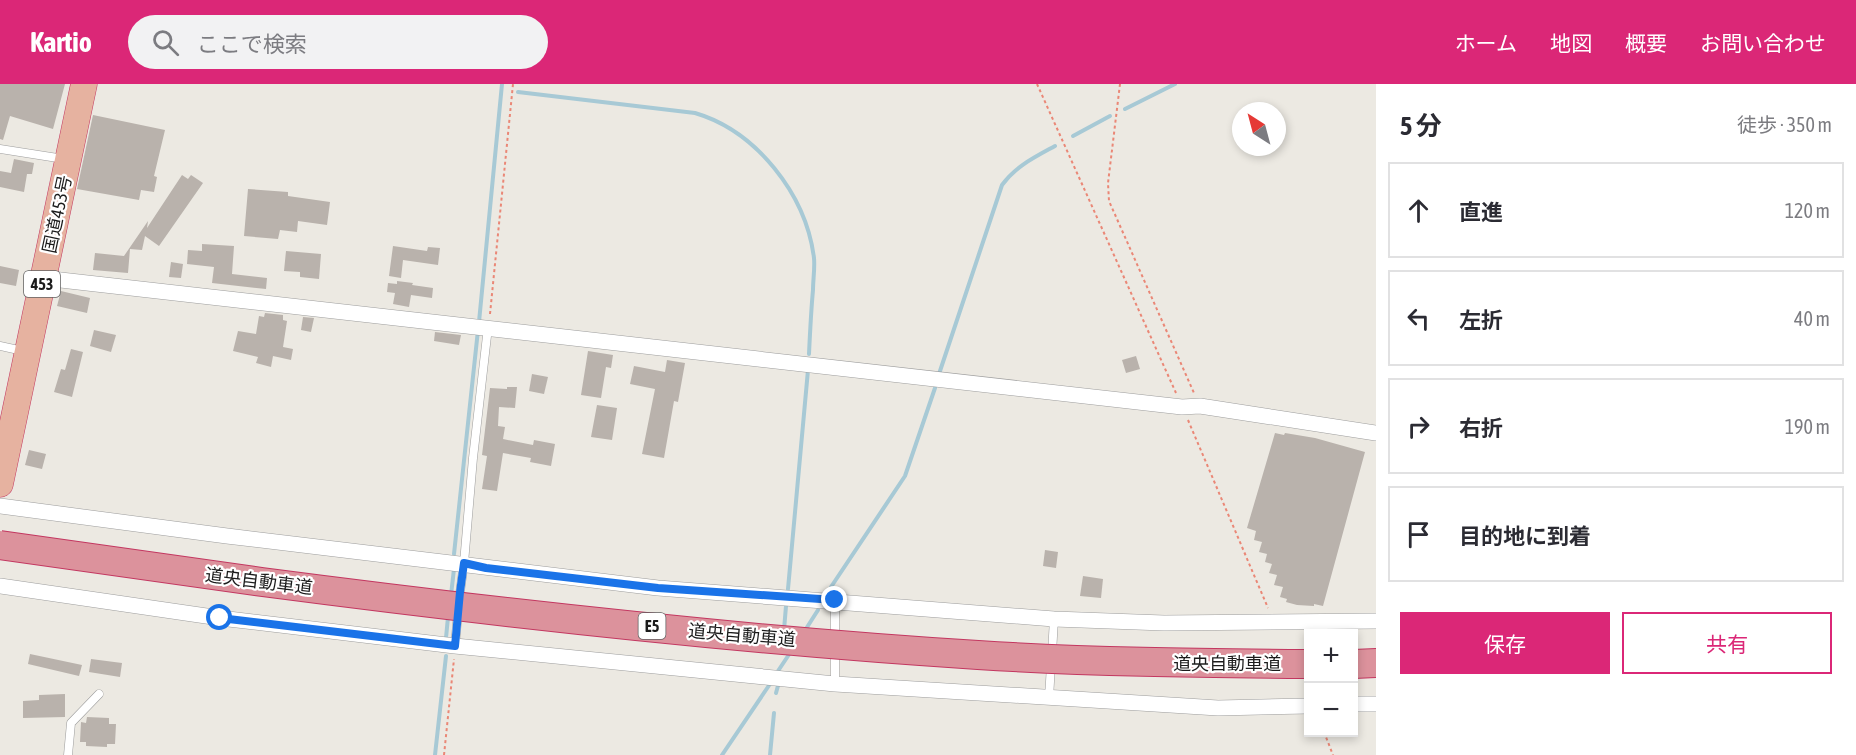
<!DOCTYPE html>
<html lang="ja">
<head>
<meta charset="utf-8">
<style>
  body { margin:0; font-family:"Asap Condensed","Noto Sans JP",sans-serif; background:#f2f2f3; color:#2b2b33 }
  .controls { position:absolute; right:18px; bottom:18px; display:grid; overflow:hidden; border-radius:0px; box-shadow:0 3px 9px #0003 }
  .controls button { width:54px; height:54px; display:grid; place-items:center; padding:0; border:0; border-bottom:2px solid #e1e1e2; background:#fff; color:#2b2b33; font:30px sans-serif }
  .compass { position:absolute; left:1232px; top:18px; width:54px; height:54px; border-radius:50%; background:#fff; box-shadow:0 3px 9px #0003; rotate:324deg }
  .stop { position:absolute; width:18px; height:18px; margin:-14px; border:4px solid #1a73e8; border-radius:50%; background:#fff }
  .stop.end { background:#1a73e8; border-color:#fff; box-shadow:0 2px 6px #0008 }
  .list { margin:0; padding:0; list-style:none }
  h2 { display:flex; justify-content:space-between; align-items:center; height:78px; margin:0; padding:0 24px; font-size:26px }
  h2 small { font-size:20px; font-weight:400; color:#7c7c81 }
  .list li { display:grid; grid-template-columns:39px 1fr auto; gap:18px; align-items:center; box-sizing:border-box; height:96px; margin:0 12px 12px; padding:0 12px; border:2px solid #e1e1e2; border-radius:0px }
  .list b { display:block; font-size:22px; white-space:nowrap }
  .list em { font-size:20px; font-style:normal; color:#7c7c81 }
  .actions { display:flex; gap:12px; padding:18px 24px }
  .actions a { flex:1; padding:14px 0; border:2px solid #db2777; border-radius:0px; text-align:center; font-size:21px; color:#db2777 }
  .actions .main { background:#db2777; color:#fff }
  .icon { flex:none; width:33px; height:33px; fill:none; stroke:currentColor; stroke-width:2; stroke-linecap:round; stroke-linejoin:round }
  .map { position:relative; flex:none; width:1376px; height:671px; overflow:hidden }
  header { display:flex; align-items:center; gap:36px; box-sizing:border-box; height:84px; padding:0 30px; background:#db2777; color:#fff }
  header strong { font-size:28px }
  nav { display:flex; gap:33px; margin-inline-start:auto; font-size:21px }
  .search { width:420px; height:54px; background:#f2f2f3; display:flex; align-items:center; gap:15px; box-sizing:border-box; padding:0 21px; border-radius:33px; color:#7c7c81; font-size:22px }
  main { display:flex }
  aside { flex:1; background:#fff }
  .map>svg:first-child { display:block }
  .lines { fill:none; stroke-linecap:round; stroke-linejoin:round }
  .stream { stroke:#a7c9d5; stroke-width:4 }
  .building { fill:#b9b2ac }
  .service-casing { stroke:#9d9d9d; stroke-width:9 }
  .minor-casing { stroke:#9d9d9d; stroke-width:16 }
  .trunk-casing { stroke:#c33760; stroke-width:27 }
  .motorway-casing { stroke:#c33760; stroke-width:30 }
  .path { stroke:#ea8776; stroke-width:2; stroke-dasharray:3 3; stroke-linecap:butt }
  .service { stroke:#fff; stroke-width:8 }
  .minor { stroke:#fff; stroke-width:15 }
  .trunk { stroke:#e6b2a0; stroke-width:26 }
  .motorway { stroke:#dc929c; stroke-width:28 }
  .motorway-bridge-casing { stroke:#c33760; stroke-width:30; stroke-linecap:butt }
  .motorway-bridge { stroke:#dc929c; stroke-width:28 }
  .route { stroke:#1a73e8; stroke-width:8 }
  .labels { text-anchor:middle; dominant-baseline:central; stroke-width:4.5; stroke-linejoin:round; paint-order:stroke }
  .shield { fill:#fff; stroke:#606060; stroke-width:1.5 }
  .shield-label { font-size:16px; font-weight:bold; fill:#1c1c1c }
  .street-label { font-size:18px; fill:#1c1c1c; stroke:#fff }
</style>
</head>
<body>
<header>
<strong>Kartio</strong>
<div class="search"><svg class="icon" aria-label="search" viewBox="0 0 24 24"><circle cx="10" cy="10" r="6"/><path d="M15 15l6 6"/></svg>ここで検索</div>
<nav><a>ホーム</a><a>地図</a><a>概要</a><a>お問い合わせ</a></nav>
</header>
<main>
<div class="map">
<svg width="1376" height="671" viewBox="0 0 1376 671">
  <rect width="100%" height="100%" fill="#ece9e2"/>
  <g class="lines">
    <!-- stream -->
    <g class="stream">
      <path d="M518,8L695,29C756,47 806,110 814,174C815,184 813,196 813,206C811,227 810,249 809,270"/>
      <polyline points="1125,25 1175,0"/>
      <polyline points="1073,52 1110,32"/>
      <polyline points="479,238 502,0"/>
      <path d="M940,287L1002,101C1016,82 1035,73 1055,62"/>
      <polyline points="454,470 478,246"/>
      <polyline points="831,503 905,392 935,304"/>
      <polyline points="788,505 808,286"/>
      <polyline points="451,511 454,485"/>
      <polyline points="784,546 786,522"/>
      <polyline points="804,548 818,526"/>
      <polyline points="446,554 448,533"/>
      <polyline points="776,590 790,569"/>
      <polyline points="776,609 779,598"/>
      <polyline points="435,671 446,572"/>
      <polyline points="722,671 772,597"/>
      <polyline points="770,671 774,629"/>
    </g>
  </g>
  <!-- building -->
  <g class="building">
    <polygon points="0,0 65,0 53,45 10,32 3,56 0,55"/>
    <polygon points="93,31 165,46 154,92 157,93 154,108 141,106 139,116 77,105"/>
    <polygon points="14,75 34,79 32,90 27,90 24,108 0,103 0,87 11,89"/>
    <polygon points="182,91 188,95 191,91 203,99 159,162 145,152 142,166 130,165 128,189 93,186 95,169 124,172 148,137 147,144"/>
    <polygon points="248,105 288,108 288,112 330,118 327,141 298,137 297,148 280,146 278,155 244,152"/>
    <polygon points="202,160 234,162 232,190 267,194 266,205 212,199 214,183 187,180 188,166 202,167"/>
    <polygon points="393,162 427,167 428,163 440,164 438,181 403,176 401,194 389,192"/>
    <polygon points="286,167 321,170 319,195 300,193 300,188 284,187"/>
    <polygon points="171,178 183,180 181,194 169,193"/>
    <polygon points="0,182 19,186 16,202 0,199"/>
    <polygon points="397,197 413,199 412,201 433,204 432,214 411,211 409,223 393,220 395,209 387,208 388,199 397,200"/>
    <polygon points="61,207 90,214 87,229 57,222"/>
    <polygon points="265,229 283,231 283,236 287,237 283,263 293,265 291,276 273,272 271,283 256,279 258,273 233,267 238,247 256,250 259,232 264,233"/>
    <polygon points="303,233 314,234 311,248 301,246"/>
    <polygon points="94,246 116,251 111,268 90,262"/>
    <polygon points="435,248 461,251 459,261 434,257"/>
    <polygon points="71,265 83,268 72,313 54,308 61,285 65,286"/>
    <polygon points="588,267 613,271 611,284 606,283 601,314 581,311"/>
    <polygon points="1136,272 1140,285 1126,289 1122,276"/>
    <polygon points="667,276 685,279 678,318 674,317 664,374 642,370 655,305 630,300 634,282 665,288"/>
    <polygon points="532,290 548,293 544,310 529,307"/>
    <polygon points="507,303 517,303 515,324 499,323 498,342 505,343 503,355 533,361 534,356 555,360 551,382 530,378 531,374 503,369 497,407 482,405 487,372 482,371 490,304 507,305"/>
    <polygon points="597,321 617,324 612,356 591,353"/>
    <polygon points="1275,349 1284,351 1285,349 1315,354 1365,368 1323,522 1314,520 1314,522 1297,521 1286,518 1287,515 1280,513 1283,503 1274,501 1277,491 1269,489 1272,480 1265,478 1267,470 1259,468 1262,458 1254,456 1256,447 1247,444"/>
    <polygon points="29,366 46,370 42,385 25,381"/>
    <polygon points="1045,466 1058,468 1056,484 1043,482"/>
    <polygon points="1083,492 1103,495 1101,514 1080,512"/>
    <polygon points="30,570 82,581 79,592 28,580"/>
    <polygon points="91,575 122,579 120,593 89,588"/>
    <polygon points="65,610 65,633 23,634 23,617 39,616 39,611"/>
    <polygon points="87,633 109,634 109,640 116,640 115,660 107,660 107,663 86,662 86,658 80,658 81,638 86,639"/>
  </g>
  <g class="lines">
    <!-- service casing -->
    <g class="service-casing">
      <g id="service">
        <polyline points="0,65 64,75"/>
        <polyline points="0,262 23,267"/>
        <polyline points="459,516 464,479 473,374 488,243"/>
        <polyline points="455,562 458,528"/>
        <polyline points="1052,569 1054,535"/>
        <polyline points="835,600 835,518"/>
        <polyline points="1049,614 1051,581"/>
        <polyline points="68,671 71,639 99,610"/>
      </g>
    </g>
    <!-- minor casing -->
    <g class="minor-casing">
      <g id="minor">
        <polyline points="43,194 1182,323 1200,322 1376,349"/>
        <polyline points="0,422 227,452 658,504 1054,535 1164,539 1376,537"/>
        <polyline points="0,502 220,534 455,562 835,600 1218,624 1308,622"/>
        <polyline points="1354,620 1376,620"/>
      </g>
    </g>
    <!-- trunk casing -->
    <g class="trunk-casing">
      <polyline id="trunk" points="0,400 84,0"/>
    </g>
    <!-- motorway casing -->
    <g class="motorway-casing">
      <polyline id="motorway" points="1354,580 1376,579"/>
    </g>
    <!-- path -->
    <g class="path">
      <polyline points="1037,0 1176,309"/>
      <polyline points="1120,0 1108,99 1109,117 1194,309"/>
      <polyline points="490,230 513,0"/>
      <polyline points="1188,336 1268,524"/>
      <polyline points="1324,648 1333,671"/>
      <polyline points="444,671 454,575"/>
    </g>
    <!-- service -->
    <use href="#service" class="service"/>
    <!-- minor -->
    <use href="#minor" class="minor"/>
    <!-- trunk -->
    <use href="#trunk" class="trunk"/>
    <!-- motorway -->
    <use href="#motorway" class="motorway"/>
    <!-- motorway-bridge casing -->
    <g class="motorway-bridge-casing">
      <path id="motorway-bridge" d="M0,461C87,473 174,486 262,498C499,529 740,556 978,571C1088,578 1198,579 1308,580"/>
    </g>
    <!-- motorway-bridge -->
    <use href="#motorway-bridge" class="motorway-bridge"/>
  </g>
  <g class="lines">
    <!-- route -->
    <polyline class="route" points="220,534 455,562 460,508 464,479 486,484 658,504 835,516"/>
  </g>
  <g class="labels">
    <!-- shield labels -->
    <g class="shield">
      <rect x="24" y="187" width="36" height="26" rx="4.5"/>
      <rect x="638.5" y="529" width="27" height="26" rx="4.5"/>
    </g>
    <g class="shield-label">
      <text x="42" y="200">453</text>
      <text x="652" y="542">E5</text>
    </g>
    <!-- street labels -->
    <g class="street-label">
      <text transform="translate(57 130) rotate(-78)">国道453号</text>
      <text transform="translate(259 497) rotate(7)">道央自動車道</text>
      <text transform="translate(742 551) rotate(5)">道央自動車道</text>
      <text x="1227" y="579">道央自動車道</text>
    </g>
  </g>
</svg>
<div class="controls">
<button>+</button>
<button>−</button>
</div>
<svg class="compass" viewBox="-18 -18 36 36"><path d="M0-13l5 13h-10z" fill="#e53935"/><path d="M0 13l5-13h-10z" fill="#7c7c81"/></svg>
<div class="stop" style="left:220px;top:534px"></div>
<div class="stop end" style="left:835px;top:516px"></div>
</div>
<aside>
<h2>5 分<small>徒歩 · 350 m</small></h2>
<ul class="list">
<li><svg class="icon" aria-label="ahead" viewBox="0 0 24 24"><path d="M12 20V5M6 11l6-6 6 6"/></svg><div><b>直進</b></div><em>120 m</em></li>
<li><svg class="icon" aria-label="left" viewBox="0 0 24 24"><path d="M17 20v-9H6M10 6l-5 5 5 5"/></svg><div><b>左折</b></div><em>40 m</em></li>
<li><svg class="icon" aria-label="right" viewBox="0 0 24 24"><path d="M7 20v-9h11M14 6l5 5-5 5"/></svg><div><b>右折</b></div><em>190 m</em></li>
<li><svg class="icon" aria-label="arrive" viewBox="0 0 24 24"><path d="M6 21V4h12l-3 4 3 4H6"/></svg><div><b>目的地に到着</b></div></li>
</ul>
<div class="actions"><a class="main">保存</a><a>共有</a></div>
</aside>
</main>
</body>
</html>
